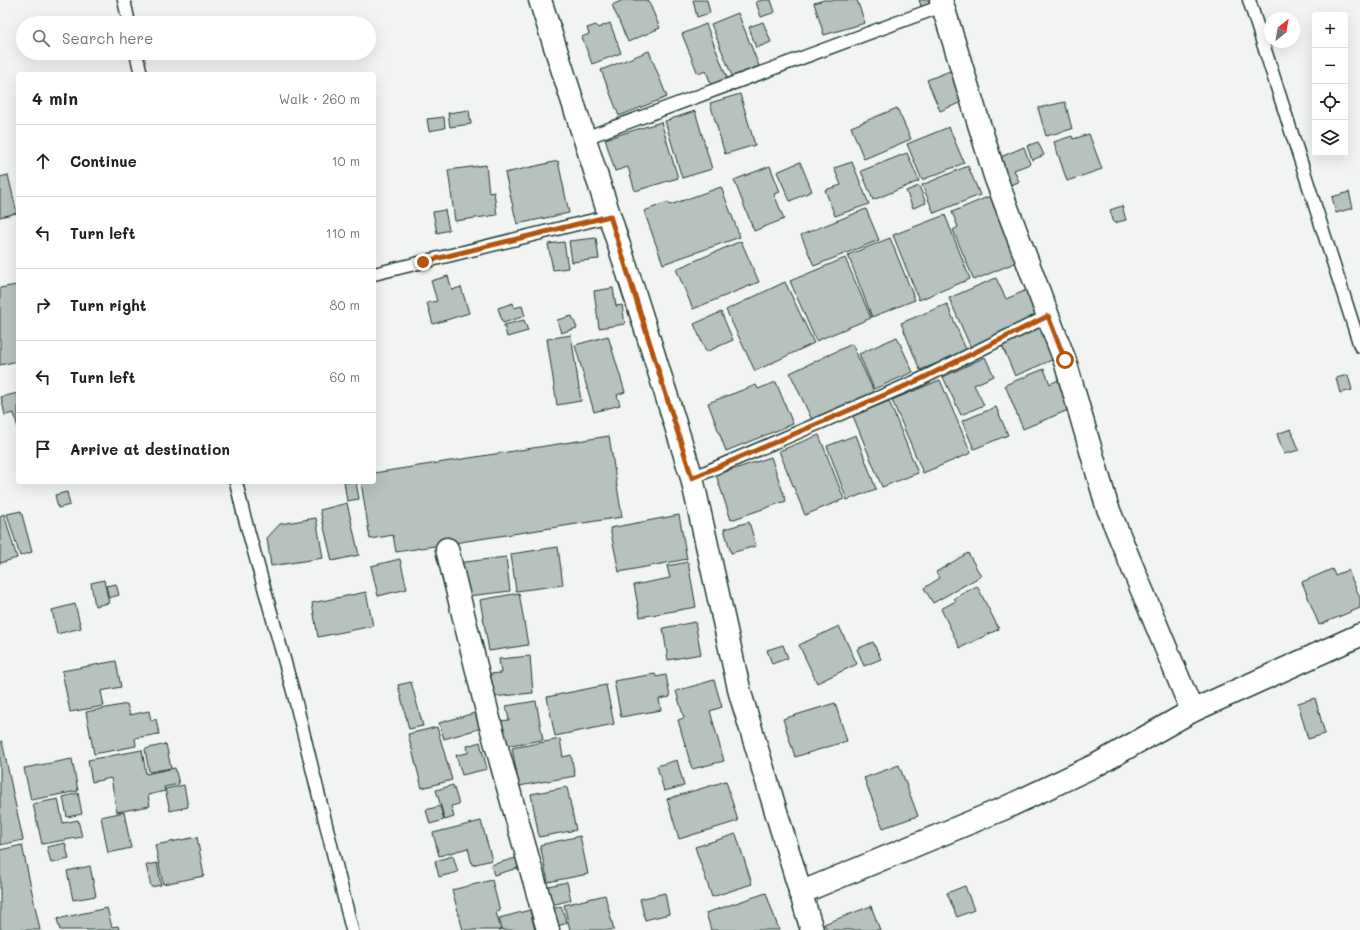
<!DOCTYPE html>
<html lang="en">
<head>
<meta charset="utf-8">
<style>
  body { margin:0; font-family:Mali,sans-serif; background:#f6f6f6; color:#202124 }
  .controls { position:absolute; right:12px; top:12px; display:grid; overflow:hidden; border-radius:4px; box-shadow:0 4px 16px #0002 }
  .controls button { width:36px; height:36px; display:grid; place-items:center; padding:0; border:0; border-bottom:1px solid #e0e0e0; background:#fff; color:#202124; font:20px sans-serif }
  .compass { position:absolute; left:1264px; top:12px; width:36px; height:36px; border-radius:50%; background:#fff; box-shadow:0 4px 16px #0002; rotate:31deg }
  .stop { position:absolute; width:12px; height:12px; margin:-9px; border:3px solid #b45309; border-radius:50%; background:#fff }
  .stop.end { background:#b45309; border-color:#fff; box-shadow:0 1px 4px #0008 }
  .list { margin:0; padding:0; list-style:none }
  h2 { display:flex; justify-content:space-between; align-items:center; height:52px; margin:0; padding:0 16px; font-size:17px }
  h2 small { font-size:13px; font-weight:400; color:#757577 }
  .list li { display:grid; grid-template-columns:26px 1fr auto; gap:12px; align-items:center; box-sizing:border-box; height:72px; padding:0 16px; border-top:1px solid #e0e0e0 }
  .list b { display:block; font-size:15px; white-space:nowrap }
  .list em { font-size:13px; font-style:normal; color:#757577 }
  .icon { flex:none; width:22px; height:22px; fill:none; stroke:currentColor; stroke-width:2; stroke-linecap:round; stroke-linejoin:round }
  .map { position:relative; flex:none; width:1360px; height:930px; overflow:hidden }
  .search { position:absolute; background:#fff; box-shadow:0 4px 16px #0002; left:16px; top:16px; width:360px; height:44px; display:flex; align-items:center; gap:10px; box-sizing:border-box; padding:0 14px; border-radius:22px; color:#757577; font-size:15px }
  .panel { position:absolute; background:#fff; box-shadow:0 4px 16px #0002; left:16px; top:72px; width:360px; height:412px; border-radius:4px }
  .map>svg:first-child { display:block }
  .building { fill:#b7c1bd; stroke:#1f3d34 }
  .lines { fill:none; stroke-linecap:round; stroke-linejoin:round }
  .service-casing { stroke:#1f3d34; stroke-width:15 }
  .minor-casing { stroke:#1f3d34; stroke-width:25 }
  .service { stroke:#fff; stroke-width:12 }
  .minor { stroke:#fff; stroke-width:22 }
  .route { stroke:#b45309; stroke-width:5 }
</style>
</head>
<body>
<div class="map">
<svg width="1360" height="930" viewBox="0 0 1360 930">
  <rect width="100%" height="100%" fill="#f2f3f3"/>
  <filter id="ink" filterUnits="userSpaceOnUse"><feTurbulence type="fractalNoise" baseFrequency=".025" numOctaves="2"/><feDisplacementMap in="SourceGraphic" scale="8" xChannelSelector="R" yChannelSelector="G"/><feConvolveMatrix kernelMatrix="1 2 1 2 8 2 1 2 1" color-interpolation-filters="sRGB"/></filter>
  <g filter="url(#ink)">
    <!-- building -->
    <g class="building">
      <polygon points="623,0 648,0 660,28 628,42 612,5"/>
      <polygon points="693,0 707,0 710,13 697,17"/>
      <polygon points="762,0 771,0 775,12 761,17 756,2"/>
      <polygon points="824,0 857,0 865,23 824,35 814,3"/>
      <polygon points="919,0 933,0 934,4 922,9"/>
      <polygon points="738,13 759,66 732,76 711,24"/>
      <polygon points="763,22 771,42 756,48 749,27"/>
      <polygon points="610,23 621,53 592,64 582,37 589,34 587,28 596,25 598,28"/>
      <polygon points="706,24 727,78 711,84 706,71 698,74 682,34"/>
      <polygon points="649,51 667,97 619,116 601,70"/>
      <polygon points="955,69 967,100 940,111 927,80"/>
      <polygon points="740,94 755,145 725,154 710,103"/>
      <polygon points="1065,102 1072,129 1046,136 1038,108"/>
      <polygon points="897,108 911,139 864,159 851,127"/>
      <polygon points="469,110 471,124 450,127 448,113"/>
      <polygon points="695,111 712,169 682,178 665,121"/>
      <polygon points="444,117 445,128 429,131 427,119"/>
      <polygon points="661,122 678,178 635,191 628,167 615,171 605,139"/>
      <polygon points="949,127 964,163 922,180 907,144"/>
      <polygon points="1089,134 1102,169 1067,181 1054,142 1072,136 1073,139"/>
      <polygon points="1038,142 1044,155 1032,160 1027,146"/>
      <polygon points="1024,147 1030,164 1014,170 1019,182 1007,186 996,159"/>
      <polygon points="907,153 919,181 873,200 861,171"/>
      <polygon points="558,161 569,213 517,224 505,173"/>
      <polygon points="800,162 812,191 790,201 777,172"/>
      <polygon points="852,162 869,204 835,216 825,190 841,185 834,168"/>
      <polygon points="486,165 489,193 494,192 497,215 455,221 448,170"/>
      <polygon points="770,166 780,192 774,194 784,219 754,231 734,180"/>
      <polygon points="968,166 980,195 934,213 922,185"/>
      <polygon points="8,175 17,213 0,217 0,177"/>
      <polygon points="919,186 926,203 913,208 906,191"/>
      <polygon points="721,187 740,237 663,264 644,211 668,202 670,205"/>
      <polygon points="1349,192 1353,208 1336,213 1332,197"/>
      <polygon points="990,196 1017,262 974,280 953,230 958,227 952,212"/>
      <polygon points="1122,206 1126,220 1114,223 1110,210"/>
      <polygon points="866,209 879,240 814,266 801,235"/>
      <polygon points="445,210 449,230 437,233 433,212"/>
      <polygon points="945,215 970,279 919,300 893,235"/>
      <polygon points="596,238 599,259 572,262 569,241"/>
      <polygon points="890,238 915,300 872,317 848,255"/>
      <polygon points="741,241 759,282 693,309 676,269"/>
      <polygon points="564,242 568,268 553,270 548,244"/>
      <polygon points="845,258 871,318 816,341 790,281"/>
      <polygon points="448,276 452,290 461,287 469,313 433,324 427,303 437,301 431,281"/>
      <polygon points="996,278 1006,299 1029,289 1042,317 971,348 949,298"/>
      <polygon points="785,282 814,343 755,371 726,310"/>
      <polygon points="16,285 18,294 18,361 0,365 0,288"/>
      <polygon points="613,288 616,306 622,305 625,324 599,328 594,291"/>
      <polygon points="513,303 514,308 522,306 525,316 503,323 498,308"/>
      <polygon points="947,304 967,352 920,370 901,323"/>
      <polygon points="721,312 733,340 706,352 694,324"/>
      <polygon points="572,316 577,328 561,333 557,320"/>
      <polygon points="524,320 528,331 507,337 504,325"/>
      <polygon points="1040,326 1054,359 1015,376 1001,343"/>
      <polygon points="571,335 581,401 557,405 547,339"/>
      <polygon points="608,336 625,392 617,395 620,405 594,412 575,345"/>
      <polygon points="897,337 913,372 874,389 859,354"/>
      <polygon points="852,344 875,394 813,422 790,373"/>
      <polygon points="985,357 994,376 974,385 984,405 961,415 943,377"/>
      <polygon points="1044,369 1050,384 1060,379 1073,408 1023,429 1005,385"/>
      <polygon points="1348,375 1352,390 1340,393 1336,378"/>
      <polygon points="940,380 971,453 923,473 892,400"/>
      <polygon points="776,382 793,424 726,451 708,403 756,385 758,389"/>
      <polygon points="18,393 18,428 14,413 5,415 1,397"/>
      <polygon points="889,401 918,473 882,487 853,416"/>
      <polygon points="996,407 1008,435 974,449 962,421"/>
      <polygon points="1291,429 1299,450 1284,454 1277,434"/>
      <polygon points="819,435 844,499 805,515 779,451"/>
      <polygon points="856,435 876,489 847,500 827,446"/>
      <polygon points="609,436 622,517 396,552 393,535 370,539 361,482 374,482 374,473"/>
      <polygon points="771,457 786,501 731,520 716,475"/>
      <polygon points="344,482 356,482 359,499 347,501"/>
      <polygon points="67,492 70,505 58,508 55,495"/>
      <polygon points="347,503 359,555 332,561 320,510"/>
      <polygon points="21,511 32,552 20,556 7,514"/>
      <polygon points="4,514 17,558 0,563 0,516"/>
      <polygon points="679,515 687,559 619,572 610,528"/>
      <polygon points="316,518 323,558 271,566 267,538 280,524"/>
      <polygon points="749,522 756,546 731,553 724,529"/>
      <polygon points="558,547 563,585 516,591 511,554"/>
      <polygon points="968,553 981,576 933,603 924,588 940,578 936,572"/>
      <polygon points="506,557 510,591 461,597 457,563"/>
      <polygon points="400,559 407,589 378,596 371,566"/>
      <polygon points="688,562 696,607 640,617 634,585 670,578 667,566"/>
      <polygon points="1332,569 1335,575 1348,570 1360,598 1360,608 1319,625 1302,582"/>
      <polygon points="104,580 109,603 95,606 91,583"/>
      <polygon points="116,584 119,595 109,598 106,586"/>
      <polygon points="977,586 999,629 960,648 941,609 956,601 954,598"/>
      <polygon points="366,592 373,626 318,637 312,603"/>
      <polygon points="519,593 528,645 489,651 480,600"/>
      <polygon points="75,604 81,628 57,634 52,610"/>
      <polygon points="695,622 701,654 668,660 663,628"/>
      <polygon points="839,626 857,664 817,683 799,645"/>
      <polygon points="873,642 881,659 864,666 857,649"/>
      <polygon points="783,645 788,658 772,664 767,650"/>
      <polygon points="530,656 533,693 492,697 489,674 501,673 499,659"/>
      <polygon points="116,661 121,687 101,691 104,706 70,712 62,671"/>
      <polygon points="655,674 656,677 666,675 670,697 659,699 661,710 621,717 614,681"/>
      <polygon points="714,680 722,707 710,711 724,761 692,769 678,720 684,718 676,691"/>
      <polygon points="411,682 423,726 409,729 398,685"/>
      <polygon points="606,685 614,724 555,736 547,697"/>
      <polygon points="1315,698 1325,734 1308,739 1298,703"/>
      <polygon points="536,701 543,740 504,746 500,721 509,720 506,706"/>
      <polygon points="835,703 847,741 795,757 783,719"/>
      <polygon points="127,704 130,715 149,711 151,721 156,719 159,734 135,738 136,746 94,754 86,712"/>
      <polygon points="478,712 482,728 444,739 439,723"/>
      <polygon points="437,727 452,780 422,788 408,734"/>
      <polygon points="560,739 563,757 571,755 575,776 519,786 512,748"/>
      <polygon points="2,741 23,840 0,845 0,742"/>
      <polygon points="480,742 487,769 462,775 456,755 468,753 467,746"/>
      <polygon points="166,744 171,768 149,772 145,749"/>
      <polygon points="142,750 146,774 175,768 179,784 164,787 165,791 148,795 150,806 117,812 111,778 92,782 88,760"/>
      <polygon points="72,759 78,791 31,800 24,768"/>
      <polygon points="677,760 684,786 664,791 657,766"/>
      <polygon points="899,765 918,816 883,828 864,778"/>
      <polygon points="726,781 738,821 679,839 667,799"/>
      <polygon points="184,785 188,807 170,811 165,789"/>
      <polygon points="453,785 459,804 451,806 454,817 445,820 436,790"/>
      <polygon points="567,787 576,830 539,837 531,794"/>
      <polygon points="78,793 82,814 67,817 63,797"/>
      <polygon points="58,799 63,823 78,820 82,837 42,844 33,804"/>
      <polygon points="440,806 444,820 430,824 426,810"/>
      <polygon points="124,812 131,848 108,853 101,817"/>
      <polygon points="481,821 492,860 472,865 468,848 439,856 433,833"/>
      <polygon points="736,834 752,884 712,897 695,847"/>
      <polygon points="580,836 588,874 548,882 540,845"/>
      <polygon points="197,837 204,876 163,884 155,845"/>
      <polygon points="65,843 69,859 51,863 47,847"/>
      <polygon points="22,845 40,930 0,930 0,850"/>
      <polygon points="453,856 458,872 439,877 435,861"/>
      <polygon points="516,858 518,868 494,875 491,865"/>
      <polygon points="157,863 161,885 151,887 146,865"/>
      <polygon points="90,866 96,896 73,900 67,871"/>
      <polygon points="492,880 500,911 496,912 501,930 463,930 452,890"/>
      <polygon points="567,882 571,900 548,906 544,887"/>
      <polygon points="965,886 974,910 957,917 947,893"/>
      <polygon points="665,893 669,914 645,920 640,899"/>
      <polygon points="766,893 779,930 711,930 706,913"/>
      <polygon points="605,895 614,930 570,930 564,905"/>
      <polygon points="561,906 567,923 549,929 544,912"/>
      <polygon points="871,906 880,930 827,930 824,924"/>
      <polygon points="107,908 112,927 118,926 119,930 60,930 57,919"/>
      <polygon points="530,910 535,930 502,930 499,918"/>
    </g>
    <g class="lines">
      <!-- service casing -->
      <g class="service-casing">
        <g id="service">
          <polyline points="124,0 129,23"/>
          <polyline points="1249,0 1360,346"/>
          <polyline points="136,53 141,74"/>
          <polyline points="585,138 942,6"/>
          <polyline points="374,274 610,216"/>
          <polyline points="692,478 919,380 1048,316"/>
          <polyline points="236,482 243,512 294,695 352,930"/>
        </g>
      </g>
      <!-- minor casing -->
      <g class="minor-casing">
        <g id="minor">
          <polyline points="540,0 643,320 692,478 740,693 812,930"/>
          <polyline points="941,0 995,176 1065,361 1107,506 1192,711"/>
          <polyline points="447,549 490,723 548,930"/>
          <polyline points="800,893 1005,808 1098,764 1192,711 1360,635"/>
        </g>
      </g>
      <!-- service -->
      <use href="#service" class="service"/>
      <!-- minor -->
      <use href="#minor" class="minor"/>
    </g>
  </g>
  <g class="lines" filter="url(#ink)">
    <!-- route -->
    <polyline class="route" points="423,262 610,216 692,478 919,380 1048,316 1065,360"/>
  </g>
</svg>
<div class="controls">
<button>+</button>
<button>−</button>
<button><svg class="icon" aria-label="locate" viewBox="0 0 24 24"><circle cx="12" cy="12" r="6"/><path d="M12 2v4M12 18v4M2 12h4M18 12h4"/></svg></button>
<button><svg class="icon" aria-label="layers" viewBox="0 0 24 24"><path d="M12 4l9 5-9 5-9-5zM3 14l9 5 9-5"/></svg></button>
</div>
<svg class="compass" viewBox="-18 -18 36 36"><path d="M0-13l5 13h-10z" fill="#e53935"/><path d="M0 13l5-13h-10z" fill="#757577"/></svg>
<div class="stop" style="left:1065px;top:360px"></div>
<div class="stop end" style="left:423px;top:262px"></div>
<div class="search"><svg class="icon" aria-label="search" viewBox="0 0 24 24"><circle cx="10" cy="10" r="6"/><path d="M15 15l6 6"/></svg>Search here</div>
<section class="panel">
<h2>4 min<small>Walk · 260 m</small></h2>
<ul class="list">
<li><svg class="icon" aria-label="ahead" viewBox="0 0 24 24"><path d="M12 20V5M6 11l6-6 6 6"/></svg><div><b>Continue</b></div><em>10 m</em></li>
<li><svg class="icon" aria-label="left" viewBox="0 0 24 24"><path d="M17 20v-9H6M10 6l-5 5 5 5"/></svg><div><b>Turn left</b></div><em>110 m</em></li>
<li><svg class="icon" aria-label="right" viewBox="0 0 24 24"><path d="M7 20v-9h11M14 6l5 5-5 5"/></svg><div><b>Turn right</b></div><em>80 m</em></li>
<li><svg class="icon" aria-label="left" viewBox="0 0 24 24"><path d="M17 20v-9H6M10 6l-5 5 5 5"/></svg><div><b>Turn left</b></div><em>60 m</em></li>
<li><svg class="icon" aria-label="arrive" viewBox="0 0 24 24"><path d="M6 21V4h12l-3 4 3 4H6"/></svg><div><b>Arrive at destination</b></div></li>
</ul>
</section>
</div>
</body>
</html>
